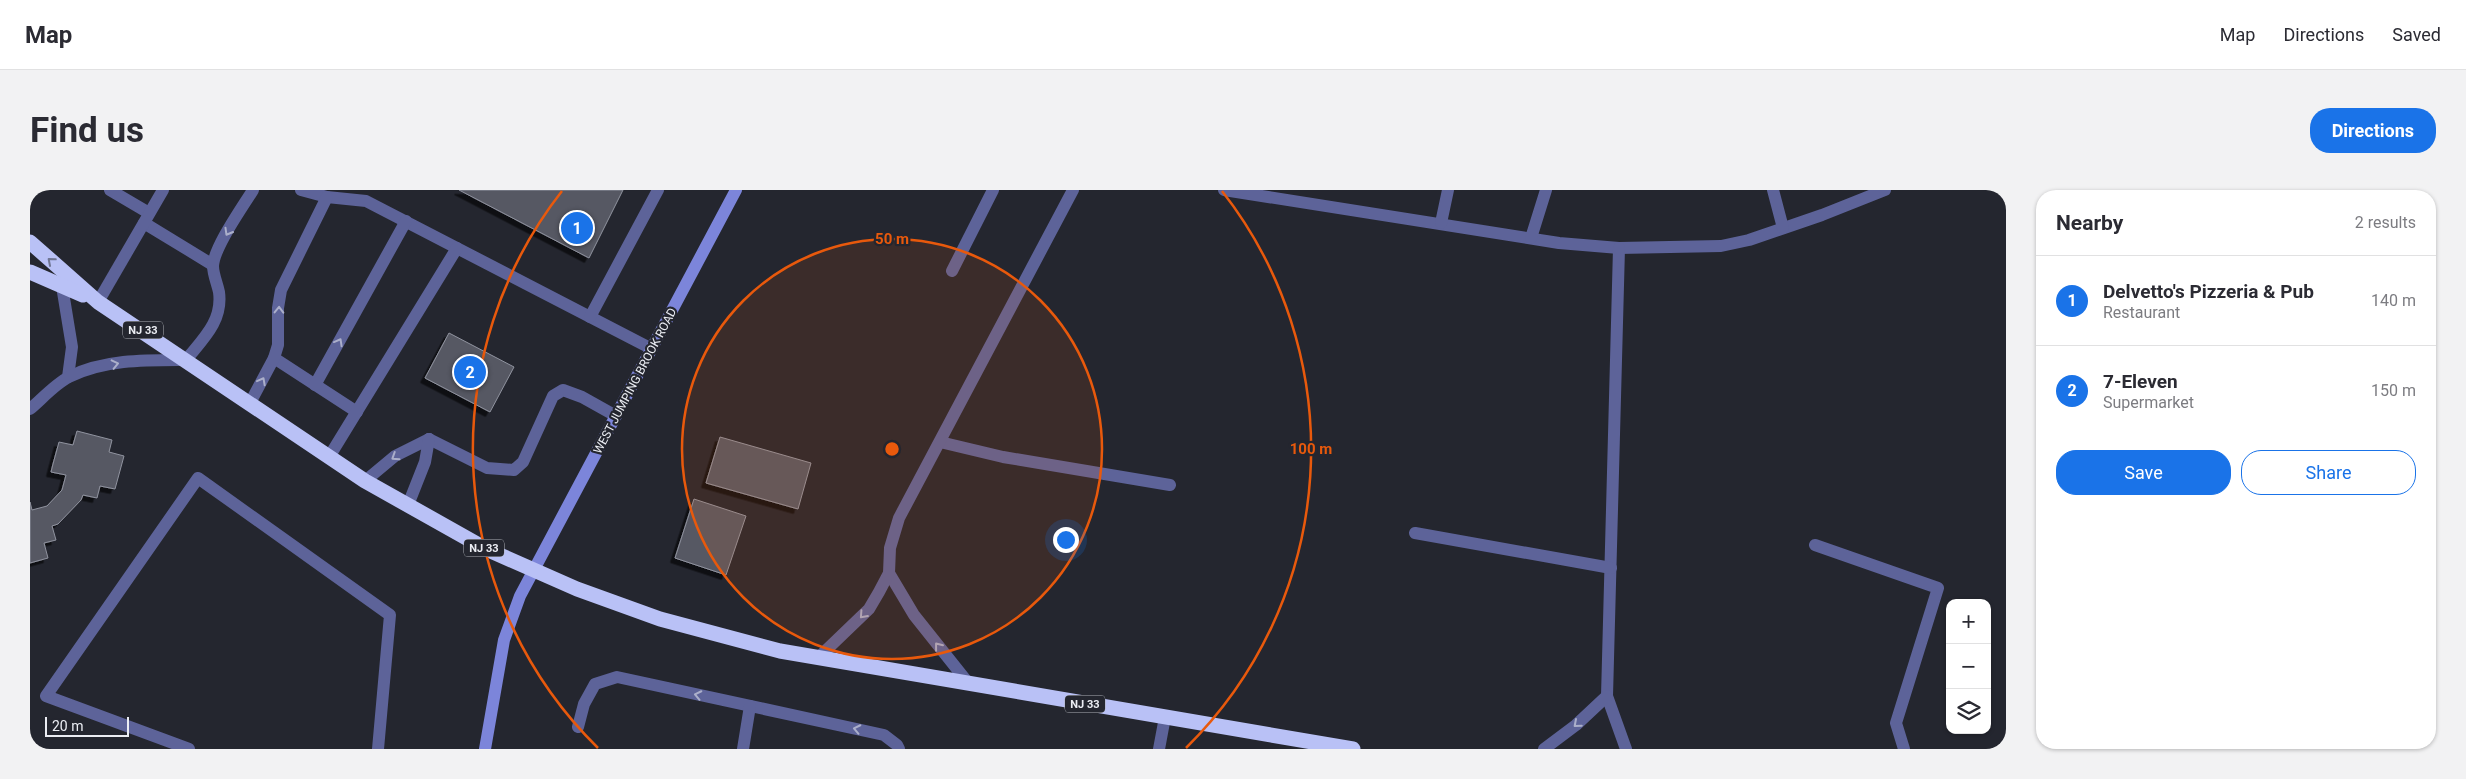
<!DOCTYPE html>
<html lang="en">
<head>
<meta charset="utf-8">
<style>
  body { margin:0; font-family:Roboto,sans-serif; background:#f2f2f3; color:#2b2b33 }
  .controls { position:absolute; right:15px; bottom:15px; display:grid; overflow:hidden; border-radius:10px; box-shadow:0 1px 4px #0004 }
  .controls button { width:45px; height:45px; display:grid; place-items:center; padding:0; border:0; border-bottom:1px solid #e1e1e2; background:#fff; color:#2b2b33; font:25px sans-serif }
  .scale { position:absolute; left:15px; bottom:12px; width:84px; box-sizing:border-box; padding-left:5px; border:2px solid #ebedf3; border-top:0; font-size:14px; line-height:18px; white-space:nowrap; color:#ebedf3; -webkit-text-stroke:4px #24262f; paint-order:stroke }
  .you { position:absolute; left:1035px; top:349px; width:18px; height:18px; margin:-12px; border:4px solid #fff; border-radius:50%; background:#1a73e8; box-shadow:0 0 0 8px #1a73e833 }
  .badge { display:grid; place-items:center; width:32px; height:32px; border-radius:50%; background:#1a73e8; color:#fff; font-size:16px; font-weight:700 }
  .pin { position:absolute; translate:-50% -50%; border:2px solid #fff; box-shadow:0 1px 5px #0006 }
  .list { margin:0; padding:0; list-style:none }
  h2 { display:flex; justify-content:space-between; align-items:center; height:65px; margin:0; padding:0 20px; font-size:21px }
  h2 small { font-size:16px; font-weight:400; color:#7c7c81 }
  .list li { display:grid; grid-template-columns:32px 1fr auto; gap:15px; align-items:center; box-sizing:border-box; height:90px; padding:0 20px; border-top:1px solid #e1e1e2 }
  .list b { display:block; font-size:19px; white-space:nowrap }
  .list p { margin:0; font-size:16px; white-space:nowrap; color:#7c7c81 }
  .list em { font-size:16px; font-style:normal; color:#7c7c81 }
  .actions { display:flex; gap:10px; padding:15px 20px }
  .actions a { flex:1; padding:11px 0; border:1px solid #1a73e8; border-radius:20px; text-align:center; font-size:18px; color:#1a73e8 }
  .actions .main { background:#1a73e8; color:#fff }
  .icon { flex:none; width:28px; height:28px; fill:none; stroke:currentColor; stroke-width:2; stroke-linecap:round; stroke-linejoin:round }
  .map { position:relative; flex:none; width:1976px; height:559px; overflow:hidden; border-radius:20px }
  header { display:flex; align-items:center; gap:30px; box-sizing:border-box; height:70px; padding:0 25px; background:#fff; border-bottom:1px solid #e1e1e2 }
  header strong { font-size:24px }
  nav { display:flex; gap:28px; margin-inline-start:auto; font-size:18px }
  .intro { display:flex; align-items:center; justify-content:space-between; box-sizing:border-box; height:120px; padding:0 30px }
  h1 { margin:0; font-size:35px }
  .button { padding:12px 22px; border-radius:20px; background:#1a73e8; color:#fff; font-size:18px; font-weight:700 }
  main { display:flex; gap:30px; padding:0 30px }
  aside { flex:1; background:#fff; border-radius:20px; box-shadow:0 1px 4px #0004 }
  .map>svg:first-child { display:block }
  .building { fill:#575964; stroke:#90939f; filter:url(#shadow) }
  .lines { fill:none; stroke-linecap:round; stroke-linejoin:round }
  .lane { stroke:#5d6399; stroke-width:12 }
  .street { stroke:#5d6399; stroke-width:12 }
  .secondary { stroke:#7c85da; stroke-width:12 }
  .highway { stroke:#b9c1f6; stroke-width:15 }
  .oneway { stroke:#abafca }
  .oneway2 { stroke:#6e7492 }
  .ring { fill:none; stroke:#e8590c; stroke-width:2.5 }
  .labels { text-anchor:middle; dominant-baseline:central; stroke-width:4.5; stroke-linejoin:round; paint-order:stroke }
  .shield { fill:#24262f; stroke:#afb1b8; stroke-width:1 }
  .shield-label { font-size:11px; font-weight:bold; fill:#ebedf3 }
  .street-label { font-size:12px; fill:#ebedf3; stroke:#24262f }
  .centre { fill:#e8590c; stroke:#24262f; stroke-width:2.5 }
  .ring-label { font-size:15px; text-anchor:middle; font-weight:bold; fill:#e8590c; stroke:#24262f; stroke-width:4.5; stroke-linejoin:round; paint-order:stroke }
</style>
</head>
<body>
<header>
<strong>Map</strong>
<nav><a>Map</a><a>Directions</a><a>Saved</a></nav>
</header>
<div class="intro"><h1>Find us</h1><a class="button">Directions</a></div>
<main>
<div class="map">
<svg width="1976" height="559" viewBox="0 0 1976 559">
  <defs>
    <filter id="shadow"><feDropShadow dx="-4.5" dy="4.5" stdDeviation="0" flood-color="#0009"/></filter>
  </defs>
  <rect width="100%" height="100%" fill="#24262f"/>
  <!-- building -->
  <g class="building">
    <polygon points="429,0 593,0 559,68"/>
    <polygon points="419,143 484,177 460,222 395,188"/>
    <polygon points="47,241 82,250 79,262 94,266 85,299 70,296 67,308 53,305 51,310 28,334 22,336 26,350 14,353 18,368 0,373 0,312 2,320 17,316 32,300 36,285 21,282 23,274 29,252 43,255"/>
    <polygon points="690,247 781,273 768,319 676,293"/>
    <polygon points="664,309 716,326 696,385 645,368"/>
  </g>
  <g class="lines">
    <!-- lane -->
    <g class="lane">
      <polyline points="80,0 119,23"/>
      <polyline points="271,0 297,7 336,11 622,159"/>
      <polyline points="114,33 183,75"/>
      <polyline points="68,112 133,0"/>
      <polyline points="560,127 628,0"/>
      <polyline points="244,168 327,222"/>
      <path d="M156,170C173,149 193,131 189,102C187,93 183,84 183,76C184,57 212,18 223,0"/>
      <polyline points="285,195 376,31"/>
      <polyline points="220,213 244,168 248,155 248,118 251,100 297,7"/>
      <polyline points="399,249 457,278 484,280 493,272 523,206 533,200 552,207 586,226"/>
      <polyline points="299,267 427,58"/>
      <polyline points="335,291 365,266 399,249"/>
      <polyline points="378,315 395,272 399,249"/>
      <polyline points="1785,355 1908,398 1866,533 1874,559"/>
      <polyline points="548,537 554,514 565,494 587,487 854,545 867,555 869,559"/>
      <polyline points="159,559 16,506 168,288 360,425 348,559"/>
      <polyline points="713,559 720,516"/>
    </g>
    <!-- street -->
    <g class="street">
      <polyline points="1194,0 1529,53 1589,58 1691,56 1719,50 1792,25 1855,0"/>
      <polyline points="1743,0 1753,38"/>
      <polyline points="1411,33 1418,0"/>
      <polyline points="1501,48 1516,0"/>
      <polyline points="1589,58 1577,506 1596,559"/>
      <polyline points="922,81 963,0"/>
      <polyline points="32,96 42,157 38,187"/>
      <path d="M0,219C12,209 25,194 39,187C74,169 118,170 156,170"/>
      <polyline points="910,252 973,267 1140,295"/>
      <polyline points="1385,343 1581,378"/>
      <polyline points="859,383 884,425 939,494"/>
      <polyline points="788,468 839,419 849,402 859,383 860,358 869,328 1043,0"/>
      <polyline points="1129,559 1135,527"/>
      <polyline points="1514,559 1546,535 1577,506"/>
    </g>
    <!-- secondary -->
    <polyline class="secondary" points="455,559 474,450 490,406 706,0"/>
    <!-- highway -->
    <g class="highway">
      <polyline points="0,52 68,112 335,291 456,359 547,399 630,429 750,461 1323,559"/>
      <polyline points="0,82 53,105"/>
    </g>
  </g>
  <!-- one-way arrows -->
  <defs><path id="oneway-chevron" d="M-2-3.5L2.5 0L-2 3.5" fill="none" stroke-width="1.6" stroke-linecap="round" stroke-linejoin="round" transform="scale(1.25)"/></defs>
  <g class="oneway">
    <use href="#oneway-chevron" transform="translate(198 42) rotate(120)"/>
    <use href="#oneway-chevron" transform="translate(249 120) rotate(-89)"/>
    <use href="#oneway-chevron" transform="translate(309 152) rotate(-61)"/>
    <use href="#oneway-chevron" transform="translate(85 174) rotate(-13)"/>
    <use href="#oneway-chevron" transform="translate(232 191) rotate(-62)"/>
    <use href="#oneway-chevron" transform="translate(365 267) rotate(147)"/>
    <use href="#oneway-chevron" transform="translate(833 425) rotate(132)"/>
    <use href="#oneway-chevron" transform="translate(908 456) rotate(-128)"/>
    <use href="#oneway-chevron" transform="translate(668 505) rotate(-168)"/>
    <use href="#oneway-chevron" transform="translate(1547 534) rotate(139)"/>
    <use href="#oneway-chevron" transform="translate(827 539) rotate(-168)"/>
  </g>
  <use class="oneway2" href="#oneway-chevron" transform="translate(21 71) rotate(-139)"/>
  <!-- distance rings -->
  <circle cx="862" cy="259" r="210" fill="#e8590c" fill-opacity=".12"/>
  <g class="ring">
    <circle cx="862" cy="259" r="210"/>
    <path d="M568 558A419 419 0 0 1 532 1M1192 1A419 419 0 0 1 1156 558"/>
  </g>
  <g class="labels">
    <!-- shield labels -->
    <g class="shield">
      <rect x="93" y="131.5" width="40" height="17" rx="4"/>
      <rect x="434" y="349.5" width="40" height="17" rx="4"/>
      <rect x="1035" y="505.5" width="40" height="17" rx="4"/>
    </g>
    <g class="shield-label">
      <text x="113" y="140">NJ 33</text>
      <text x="454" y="358">NJ 33</text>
      <text x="1055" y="514">NJ 33</text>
    </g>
    <!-- street labels -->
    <g class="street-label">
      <text transform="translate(605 191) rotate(-62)">WEST JUMPING BROOK ROAD</text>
    </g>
  </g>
  <circle cx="862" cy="259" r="8" class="centre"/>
  <g class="ring-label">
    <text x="862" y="54">50 m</text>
    <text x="1281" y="264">100 m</text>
  </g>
</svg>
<div class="controls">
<button>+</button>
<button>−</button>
<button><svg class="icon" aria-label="layers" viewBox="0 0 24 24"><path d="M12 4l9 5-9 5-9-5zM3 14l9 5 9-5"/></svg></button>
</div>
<div class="scale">20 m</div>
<div class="you"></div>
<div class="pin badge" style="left:547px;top:38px">1</div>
<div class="pin badge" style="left:440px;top:182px">2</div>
</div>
<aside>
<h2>Nearby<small>2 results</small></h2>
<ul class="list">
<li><span class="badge">1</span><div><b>Delvetto's Pizzeria &amp; Pub</b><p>Restaurant</p></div><em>140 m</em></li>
<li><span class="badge">2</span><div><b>7-Eleven</b><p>Supermarket</p></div><em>150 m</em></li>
</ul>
<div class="actions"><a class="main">Save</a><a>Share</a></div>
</aside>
</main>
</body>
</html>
